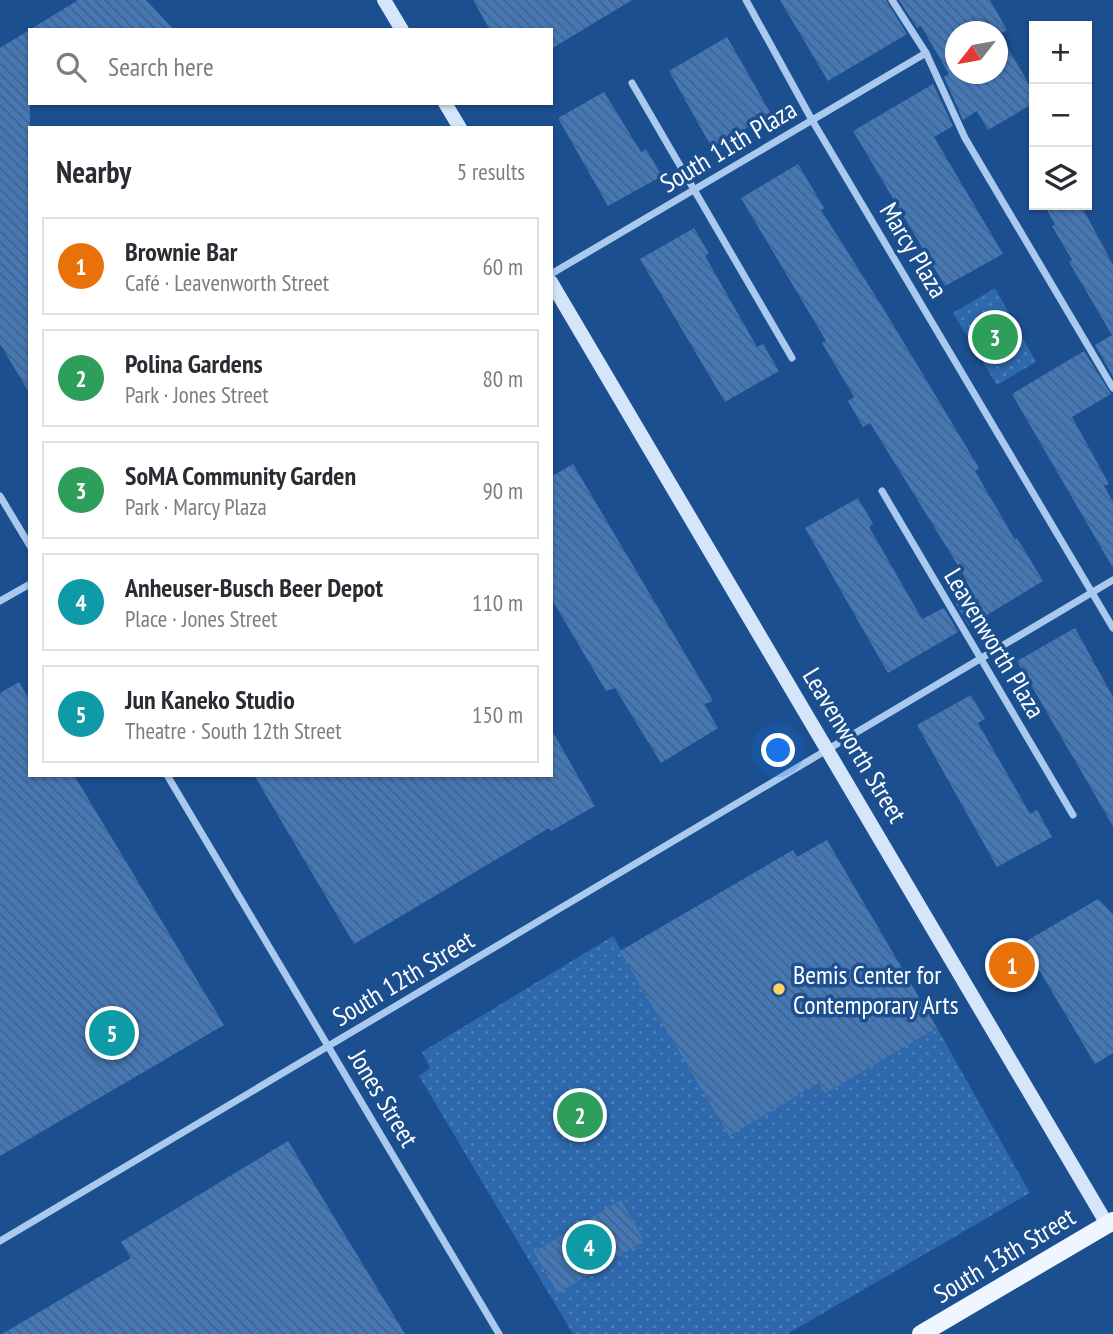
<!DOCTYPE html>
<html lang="en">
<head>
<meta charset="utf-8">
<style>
  body { margin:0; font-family:"PT Sans Narrow",sans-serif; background:#f2f2f3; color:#2b2b33 }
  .controls { position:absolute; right:21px; top:21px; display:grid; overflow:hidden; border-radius:0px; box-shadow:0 2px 5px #0004 }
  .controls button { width:63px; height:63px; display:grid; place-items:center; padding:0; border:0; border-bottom:2px solid #e1e1e2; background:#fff; color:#2b2b33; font:35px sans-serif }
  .compass { position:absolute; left:945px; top:21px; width:63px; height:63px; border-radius:50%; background:#fff; box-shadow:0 2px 5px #0004; rotate:239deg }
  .you { position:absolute; left:779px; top:751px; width:24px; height:24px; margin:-18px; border:5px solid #fff; border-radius:50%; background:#1a73e8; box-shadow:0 0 0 10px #1a73e833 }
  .badge { display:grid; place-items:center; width:46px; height:46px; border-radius:50%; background:#db2777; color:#fff; font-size:23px; font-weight:700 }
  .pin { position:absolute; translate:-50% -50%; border:4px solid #fff; box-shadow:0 2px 7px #0006 }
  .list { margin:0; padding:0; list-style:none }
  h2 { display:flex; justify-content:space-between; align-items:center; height:91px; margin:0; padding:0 28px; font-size:30px }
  h2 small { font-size:23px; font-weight:400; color:#7c7c81 }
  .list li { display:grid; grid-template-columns:46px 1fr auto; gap:21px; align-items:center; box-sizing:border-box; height:98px; margin:0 14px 14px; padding:0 14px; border:2px solid #e1e1e2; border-radius:0px }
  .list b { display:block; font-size:26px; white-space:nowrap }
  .list p { margin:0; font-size:23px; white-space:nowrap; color:#7c7c81 }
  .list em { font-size:23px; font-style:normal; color:#7c7c81 }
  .icon { flex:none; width:38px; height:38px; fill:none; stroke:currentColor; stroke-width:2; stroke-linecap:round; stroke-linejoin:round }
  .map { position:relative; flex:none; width:1113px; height:1334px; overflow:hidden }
  .search { position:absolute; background:#fff; box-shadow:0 2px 5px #0004; left:28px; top:28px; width:525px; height:77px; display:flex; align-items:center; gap:18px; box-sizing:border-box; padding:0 24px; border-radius:0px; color:#7c7c81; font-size:26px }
  .panel { position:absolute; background:#fff; box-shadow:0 2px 5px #0004; left:28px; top:126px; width:525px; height:651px; border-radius:0px }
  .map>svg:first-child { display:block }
  .park { fill:url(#park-dots) }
  .building { fill:url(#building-back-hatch); fill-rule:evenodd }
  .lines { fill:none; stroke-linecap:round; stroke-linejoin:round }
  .street { stroke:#a9c9ee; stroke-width:7 }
  .secondary { stroke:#d6e6fa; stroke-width:14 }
  .primary { stroke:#f0f6ff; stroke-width:18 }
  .poi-dot { fill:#ffd166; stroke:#1b4f8f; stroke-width:2.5 }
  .labels { text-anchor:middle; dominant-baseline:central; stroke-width:7; stroke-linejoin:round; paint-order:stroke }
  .street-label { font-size:26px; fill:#fff; stroke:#1b4f8f }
  .poi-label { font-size:26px; fill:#fff; stroke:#1b4f8f; text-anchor:start }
</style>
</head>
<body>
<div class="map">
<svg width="1113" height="1334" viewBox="0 0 1113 1334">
  <defs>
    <pattern id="park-dots" width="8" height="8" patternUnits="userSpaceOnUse" patternTransform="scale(1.75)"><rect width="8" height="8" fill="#2e69ad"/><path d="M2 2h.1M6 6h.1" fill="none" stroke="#4d80b9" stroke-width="1.8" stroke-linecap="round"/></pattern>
    <pattern id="building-back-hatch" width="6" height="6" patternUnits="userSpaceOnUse" patternTransform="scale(1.75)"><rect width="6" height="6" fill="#4478b7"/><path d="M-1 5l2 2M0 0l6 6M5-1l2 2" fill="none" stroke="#486282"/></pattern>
  </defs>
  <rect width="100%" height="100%" fill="#1b4f8f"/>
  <!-- park -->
  <g class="park">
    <polygon points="995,288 1036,362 997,385 953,313"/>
    <polygon points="613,936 728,1135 819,1083 825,1094 937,1028 1030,1193 787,1334 573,1334 419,1076 430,1068 422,1052"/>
  </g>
  <!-- building -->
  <g class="building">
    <polygon points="78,0 146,0 174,30 30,30 30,394 0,344 0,48"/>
    <polygon points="473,0 632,0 551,49 551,30 490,30"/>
    <polygon points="780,0 886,0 907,34 828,81"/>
    <path d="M899,0H990L1007,30L1000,34L1034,93V103L988,130L977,111L963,120L944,77L949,74L921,26L917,28ZM956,32H998V74H956Z"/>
    <polygon points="727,37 771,114 712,148 669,71"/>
    <polygon points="933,84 953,126 934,137 1003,254 945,286 853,131"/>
    <polygon points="604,92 641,152 646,149 662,176 608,206 558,118"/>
    <polygon points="798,164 824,208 821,210 883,308 979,468 975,471 1015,540 1017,538 1043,581 969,626 955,602 972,593 962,572 870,423 863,427 848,401 854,397 822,343 826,341 741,198"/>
    <polygon points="1044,205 1081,205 1113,265 1113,376 1095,345 1112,335 1069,262 1072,260 1052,226 1055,224"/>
    <polygon points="694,228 709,254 705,256 757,347 763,344 779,371 725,402 640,259"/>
    <polygon points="1084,351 1111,394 1072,417 1109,484 1104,486 1113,502 1113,568 1012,394"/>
    <polygon points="573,464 713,701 704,704 718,728 661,763 615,688 606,691 551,598 551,477"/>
    <polygon points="858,498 873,524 869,527 922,619 944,608 958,632 888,673 805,528"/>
    <polygon points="1075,628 1113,697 1113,826 1017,661"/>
    <polygon points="19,682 30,701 30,775 74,775 224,1025 0,1156 0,693"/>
    <polygon points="971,695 985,719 978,723 1030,814 1037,810 1052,837 997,867 917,725"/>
    <polygon points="551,729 595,806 551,831 549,828 354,944 254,775 551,775"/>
    <polygon points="827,840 937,1028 825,1094 819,1083 729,1136 620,951 793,850 797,857"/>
    <polygon points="1098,899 1113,914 1113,1053 1095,1064 1023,943"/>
    <polygon points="288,1141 405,1334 2,1334 131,1258 121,1242"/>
    <polygon points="621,1200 644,1241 558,1293 534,1252"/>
  </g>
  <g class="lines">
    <!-- street -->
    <g class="street">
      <polyline points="746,0 812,120 1113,628"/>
      <polyline points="892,0 926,53 965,138 1113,388"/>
      <polyline points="632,83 792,358"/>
      <polyline points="551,274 926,53"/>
      <polyline points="882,491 1073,815"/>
      <polyline points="0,496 30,546"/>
      <polyline points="0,601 30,584"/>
      <polyline points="167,775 499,1334"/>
      <polyline points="0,1241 1113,580"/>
    </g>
    <!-- secondary -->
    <g class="secondary">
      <polyline points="384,0 402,30"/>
      <polyline points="445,103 460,128"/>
      <polyline points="551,282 1107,1224"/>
    </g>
    <!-- primary -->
    <polyline class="primary" points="921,1334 1113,1221"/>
  </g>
  <!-- markers -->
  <circle class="poi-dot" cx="779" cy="989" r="7"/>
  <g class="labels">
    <!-- street labels -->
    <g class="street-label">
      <text transform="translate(728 146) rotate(-31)">South 11th Plaza</text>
      <text transform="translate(914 250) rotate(59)">Marcy Plaza</text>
      <text transform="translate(995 643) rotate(59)">Leavenworth Plaza</text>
      <text transform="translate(855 745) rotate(59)">Leavenworth Street</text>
      <text transform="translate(403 978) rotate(-31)">South 12th Street</text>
      <text transform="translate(384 1098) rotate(59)">Jones Street</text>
      <text transform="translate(1004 1255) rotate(-31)">South 13th Street</text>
    </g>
    <!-- poi labels -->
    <g class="poi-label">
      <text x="793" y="974">Bemis Center for<tspan x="793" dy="30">Contemporary Arts</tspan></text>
    </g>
  </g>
</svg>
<div class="controls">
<button>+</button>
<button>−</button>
<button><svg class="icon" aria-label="layers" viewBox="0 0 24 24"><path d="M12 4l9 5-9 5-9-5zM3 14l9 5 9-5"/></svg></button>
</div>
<svg class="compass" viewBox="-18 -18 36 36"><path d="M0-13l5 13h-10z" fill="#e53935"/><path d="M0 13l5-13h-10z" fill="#7c7c81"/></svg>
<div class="you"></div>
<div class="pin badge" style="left:1012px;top:965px;background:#e8710a">1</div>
<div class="pin badge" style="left:580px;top:1115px;background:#2e9e5b">2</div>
<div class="pin badge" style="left:995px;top:337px;background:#2e9e5b">3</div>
<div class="pin badge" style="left:589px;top:1247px;background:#0f9aa8">4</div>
<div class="pin badge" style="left:112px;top:1033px;background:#0f9aa8">5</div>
<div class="search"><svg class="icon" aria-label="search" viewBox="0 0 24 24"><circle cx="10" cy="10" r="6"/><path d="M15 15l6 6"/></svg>Search here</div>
<section class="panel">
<h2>Nearby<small>5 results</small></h2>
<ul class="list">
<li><span class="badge" style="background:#e8710a">1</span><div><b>Brownie Bar</b><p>Café · Leavenworth Street</p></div><em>60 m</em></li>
<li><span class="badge" style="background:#2e9e5b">2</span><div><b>Polina Gardens</b><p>Park · Jones Street</p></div><em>80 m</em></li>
<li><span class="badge" style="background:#2e9e5b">3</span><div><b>SoMA Community Garden</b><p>Park · Marcy Plaza</p></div><em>90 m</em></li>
<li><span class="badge" style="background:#0f9aa8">4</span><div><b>Anheuser-Busch Beer Depot</b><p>Place · Jones Street</p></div><em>110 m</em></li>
<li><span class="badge" style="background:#0f9aa8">5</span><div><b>Jun Kaneko Studio</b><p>Theatre · South 12th Street</p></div><em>150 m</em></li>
</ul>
</section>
</div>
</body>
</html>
